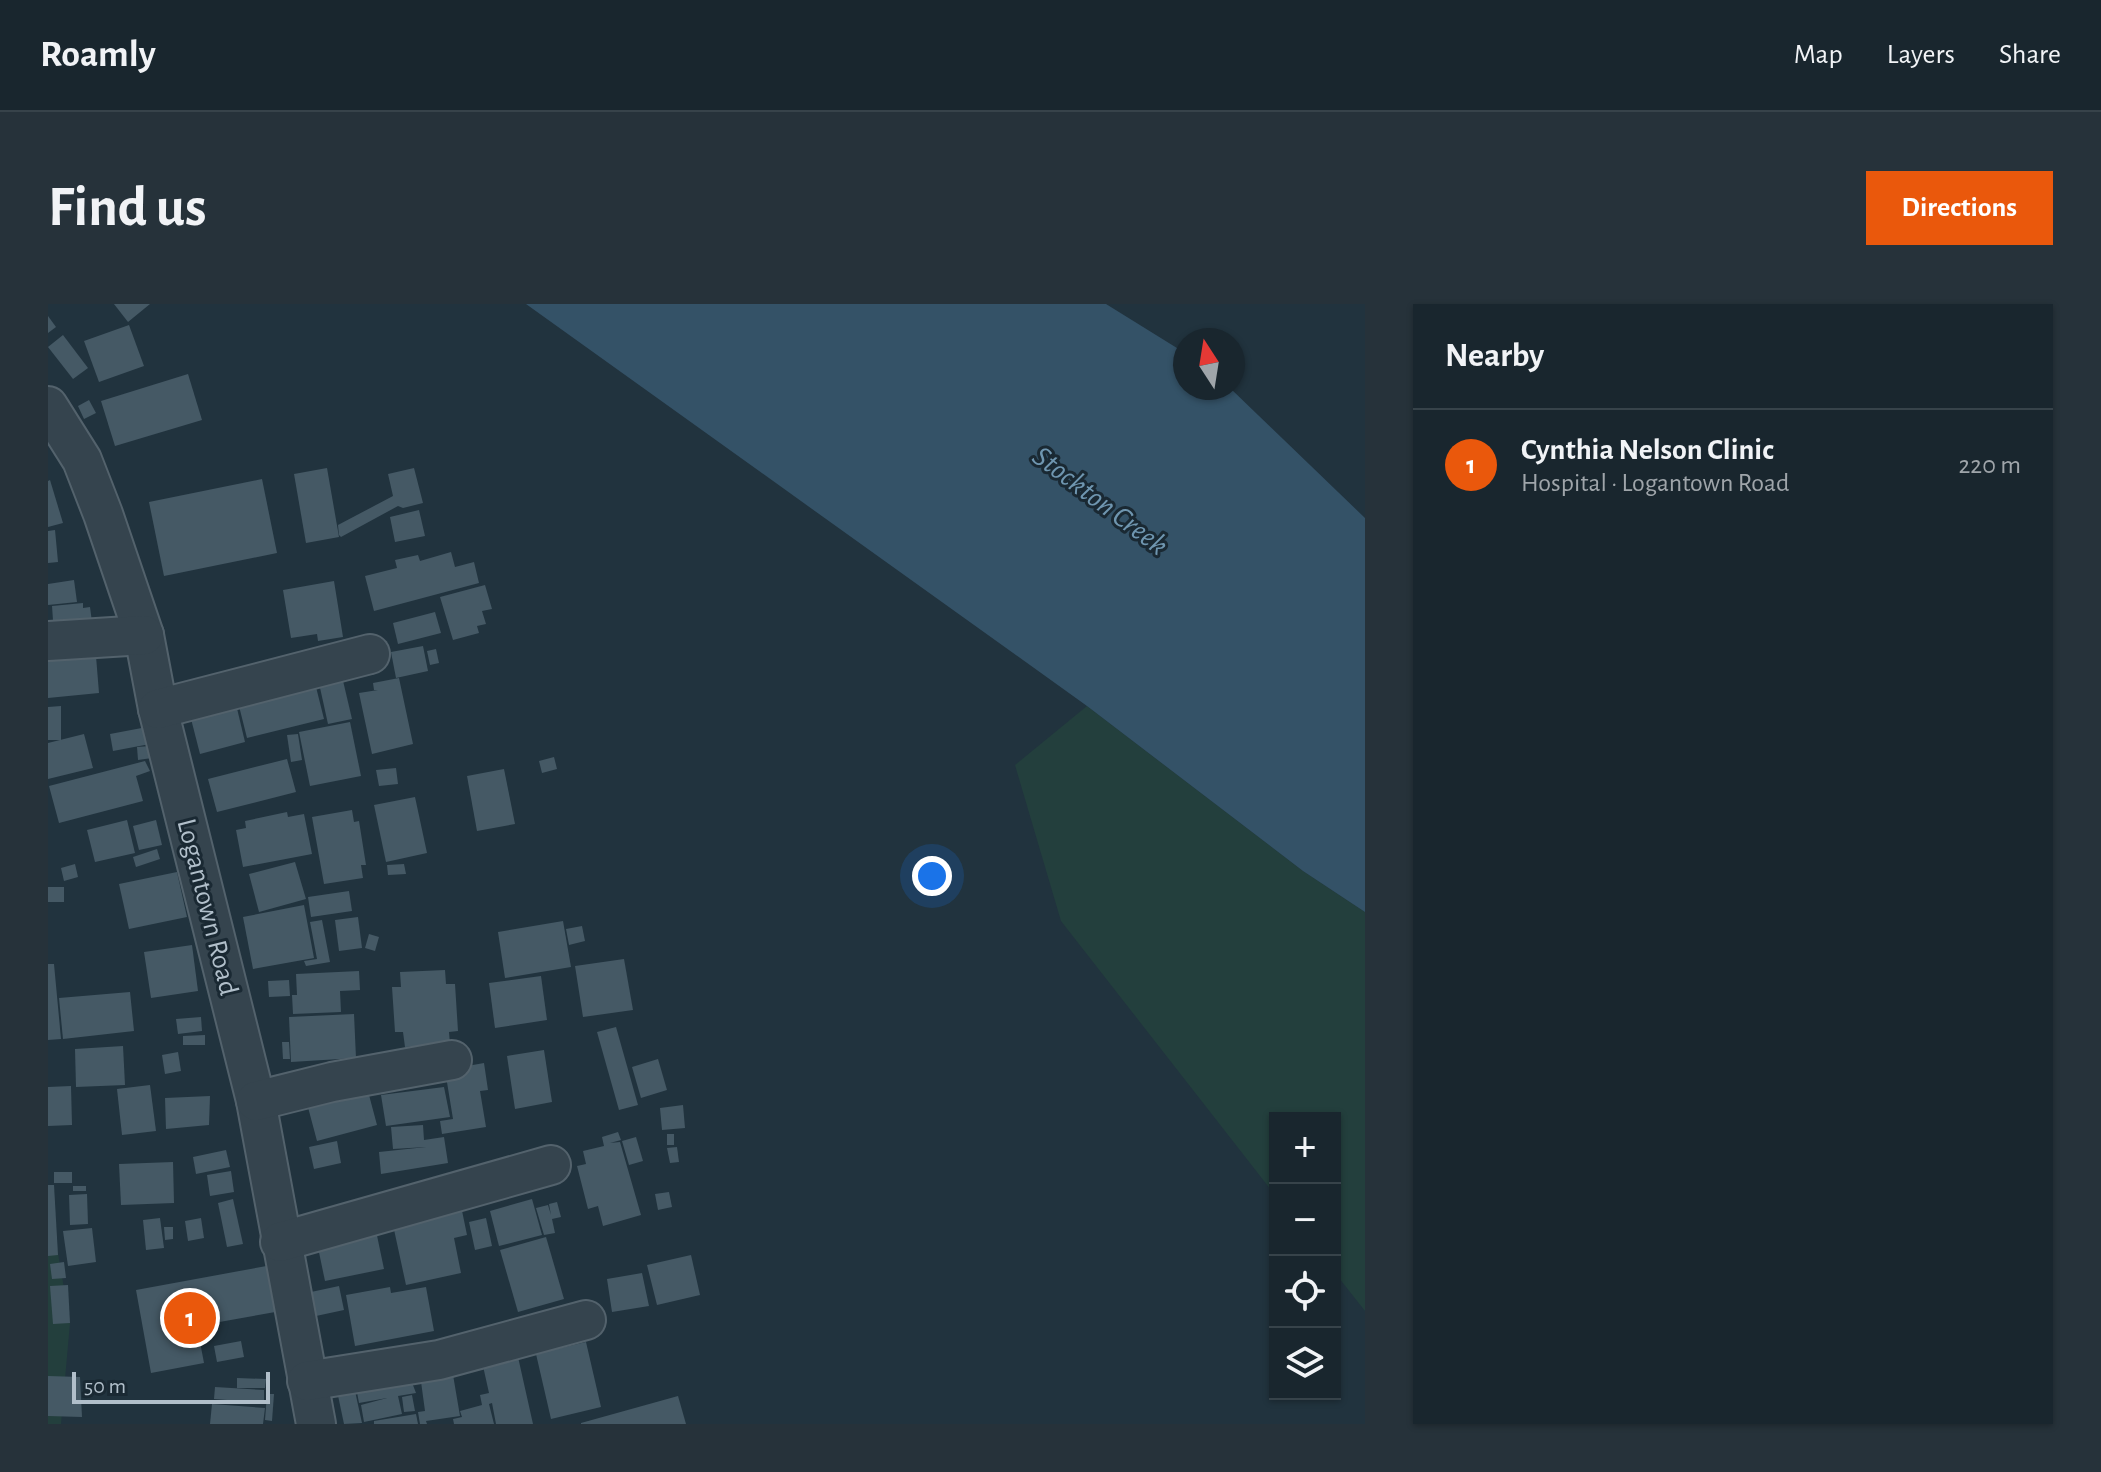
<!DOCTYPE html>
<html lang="en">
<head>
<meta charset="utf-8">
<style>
  body { margin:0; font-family:"Alegreya Sans",sans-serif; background:#26323a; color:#f1f3f6 }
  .controls { position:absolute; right:24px; bottom:24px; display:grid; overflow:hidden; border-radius:0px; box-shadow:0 2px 6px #0004 }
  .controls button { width:72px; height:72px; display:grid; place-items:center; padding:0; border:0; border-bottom:2px solid #37434a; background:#19262e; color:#f1f3f6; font:40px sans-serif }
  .compass { position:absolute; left:1125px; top:24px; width:72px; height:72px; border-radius:50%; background:#19262e; box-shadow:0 2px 6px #0004; rotate:348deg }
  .scale { position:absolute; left:24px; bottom:20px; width:198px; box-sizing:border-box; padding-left:8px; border:4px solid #b1bfca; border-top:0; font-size:22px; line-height:28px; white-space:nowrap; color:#b1bfca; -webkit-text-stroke:6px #1a2933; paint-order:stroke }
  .you { position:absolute; left:884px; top:572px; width:28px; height:28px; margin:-20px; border:6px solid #fff; border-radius:50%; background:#1a73e8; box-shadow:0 0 0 12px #1a73e833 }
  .badge { display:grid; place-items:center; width:52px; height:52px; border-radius:50%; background:#ea580c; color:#fff; font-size:26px; font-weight:700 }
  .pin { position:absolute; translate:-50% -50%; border:4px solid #fff; box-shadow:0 2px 8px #0006 }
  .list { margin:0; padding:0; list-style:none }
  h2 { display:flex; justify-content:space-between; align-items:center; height:104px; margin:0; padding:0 32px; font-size:34px }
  h2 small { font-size:26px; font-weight:400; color:#9fa5aa }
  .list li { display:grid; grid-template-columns:52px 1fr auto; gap:24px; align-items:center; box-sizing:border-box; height:112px; padding:0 32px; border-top:2px solid #37434a }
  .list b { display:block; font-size:30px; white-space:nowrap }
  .list p { margin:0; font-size:26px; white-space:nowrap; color:#9fa5aa }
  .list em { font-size:26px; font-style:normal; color:#9fa5aa }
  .icon { flex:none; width:44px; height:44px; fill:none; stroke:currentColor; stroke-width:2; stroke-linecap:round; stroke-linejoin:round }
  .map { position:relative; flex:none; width:1317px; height:1120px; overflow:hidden; border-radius:0px }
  header { display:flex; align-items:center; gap:48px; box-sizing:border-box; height:112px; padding:0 40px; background:#19262e; border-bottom:2px solid #37434a }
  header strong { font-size:38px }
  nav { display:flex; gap:44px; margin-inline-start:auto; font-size:28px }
  .intro { display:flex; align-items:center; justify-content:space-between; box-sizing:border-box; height:192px; padding:0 48px }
  h1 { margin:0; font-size:56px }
  .button { padding:20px 36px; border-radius:0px; background:#ea580c; color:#fff; font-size:28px; font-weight:700 }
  main { display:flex; gap:48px; padding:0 48px }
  aside { flex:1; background:#19262e; border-radius:0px; box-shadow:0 2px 6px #0004 }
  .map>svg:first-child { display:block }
  .green { fill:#233f3d }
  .water { fill:#345267 }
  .building { fill:#455965 }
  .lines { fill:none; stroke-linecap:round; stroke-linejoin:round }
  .minor-casing { stroke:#53626c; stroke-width:42 }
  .minor { stroke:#35444e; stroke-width:38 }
  .labels { text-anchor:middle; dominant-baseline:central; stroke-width:6; stroke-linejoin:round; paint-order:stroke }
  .street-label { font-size:28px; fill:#b1bfca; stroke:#1a2933 }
  .water-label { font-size:30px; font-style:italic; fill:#6f96b0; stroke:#1a2933 }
</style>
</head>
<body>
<header>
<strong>Roamly</strong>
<nav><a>Map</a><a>Layers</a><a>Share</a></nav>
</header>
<div class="intro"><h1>Find us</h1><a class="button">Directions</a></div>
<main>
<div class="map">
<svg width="1317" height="1120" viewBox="0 0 1317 1120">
  <rect width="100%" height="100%" fill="#21333e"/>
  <!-- green -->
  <g class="green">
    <polygon points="1039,402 1255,567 1317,608 1317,1007 1287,969 1287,814 1227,814 1227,891 1013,617 967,461"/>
    <polygon points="0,891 22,1019 13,1120 0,1120"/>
  </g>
  <!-- water -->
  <polygon class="water" points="478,0 1058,0 1137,49 1137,84 1182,84 1317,214 1317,608 1255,567 1039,402"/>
  <!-- building -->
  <g class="building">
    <polygon points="66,0 102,0 80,18"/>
    <polygon points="0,12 8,23 0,29"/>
    <polygon points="81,21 96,62 51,78 36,37"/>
    <polygon points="15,31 40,64 25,75 0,43"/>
    <polygon points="140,70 154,116 67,142 53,97"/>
    <polygon points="41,96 48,109 36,115 30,102"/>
    <polygon points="279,164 291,233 258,239 246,170"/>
    <polygon points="366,164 375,199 355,204 350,202 293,233 291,231 290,221 345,192 340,170"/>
    <polygon points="214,175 229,249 116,272 101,198"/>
    <polygon points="2,176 15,219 0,223 0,177"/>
    <polygon points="371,206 377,232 347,238 342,213"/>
    <polygon points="7,226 10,258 0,259 0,227"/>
    <polygon points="403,248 407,263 426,258 431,279 326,307 317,272 349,264 347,256 370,251 372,257"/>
    <polygon points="26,276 29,298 0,301 0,280"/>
    <polygon points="286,277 295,333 270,337 269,330 243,334 235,286"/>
    <polygon points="437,281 444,305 434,307 438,320 429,322 431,329 405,336 392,293"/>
    <polygon points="35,299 35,304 42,303 44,318 6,331 4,302"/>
    <polygon points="387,308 393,329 350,340 345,319"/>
    <polygon points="375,342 380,367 348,374 343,348"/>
    <polygon points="388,345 391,359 382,361 379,347"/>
    <polygon points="48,352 51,389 0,394 0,356"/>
    <polygon points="292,364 304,415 280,420 269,370"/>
    <polygon points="265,371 276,415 199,434 188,390"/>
    <polygon points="351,374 365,440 324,450 311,389 330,386 326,386 325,379"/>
    <polygon points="187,396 197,438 152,450 141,407"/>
    <polygon points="13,402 13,436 0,436 0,403"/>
    <polygon points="302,418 313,472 262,482 251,428"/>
    <polygon points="99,423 102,440 65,447 62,430"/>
    <polygon points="36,430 45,464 0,475 0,439"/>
    <polygon points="250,430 254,456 243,458 239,431"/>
    <polygon points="103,442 104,454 90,456 89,443"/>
    <polygon points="506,453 509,465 494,469 491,457"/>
    <polygon points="239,455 248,488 169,508 160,475"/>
    <polygon points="97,457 102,467 88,472 95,497 11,519 1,482"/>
    <polygon points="348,464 350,480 331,482 328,466"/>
    <polygon points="456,465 467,520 429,527 419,472"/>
    <polygon points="367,493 379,549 338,558 326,501"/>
    <polygon points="304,506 306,518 311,517 318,561 313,561 315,574 276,580 264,513"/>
    <polygon points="239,508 240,513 256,510 264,550 195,563 188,526 198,524 197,517"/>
    <polygon points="79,516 87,549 47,558 39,526"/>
    <polygon points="108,516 114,541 91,546 85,522"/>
    <polygon points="109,545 112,555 88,563 85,553"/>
    <polygon points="247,558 258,595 211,608 201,570"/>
    <polygon points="27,560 30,573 16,577 13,564"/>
    <polygon points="356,560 358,570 340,571 339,561"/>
    <polygon points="129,568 139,613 81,625 71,580"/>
    <rect x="0" y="583" width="16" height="15"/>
    <polygon points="301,587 304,607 263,613 260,593"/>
    <polygon points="256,601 266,654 205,665 195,613"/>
    <polygon points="310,613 314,644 291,647 287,616"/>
    <polygon points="274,616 282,658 258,662 256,657 269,655 262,618"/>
    <polygon points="515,617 523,663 457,674 450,628"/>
    <polygon points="534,622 537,637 521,641 518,625"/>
    <polygon points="321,630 331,633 327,647 317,644"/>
    <polygon points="144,641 150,687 103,694 96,648"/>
    <polygon points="576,655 585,706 535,713 527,662"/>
    <polygon points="0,660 6,660 13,735 0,736"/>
    <polygon points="397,666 398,680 407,680 410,727 401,728 402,740 357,743 355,728 347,728 344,683 353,683 352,668"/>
    <polygon points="311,667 312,686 292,687 293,708 245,710 244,691 249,691 248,670"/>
    <polygon points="493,672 499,716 447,724 441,679"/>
    <polygon points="241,676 242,692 221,693 220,677"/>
    <polygon points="82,688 86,727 15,735 11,694"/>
    <polygon points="306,710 308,754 243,758 241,713"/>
    <polygon points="153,713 154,727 130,730 128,715"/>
    <polygon points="568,723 590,801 571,806 549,728"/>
    <polygon points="157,731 157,741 135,741 135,732"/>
    <polygon points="234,738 241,738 242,755 235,755"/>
    <polygon points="75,742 77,781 28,783 27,745"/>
    <polygon points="496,746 504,798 467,805 459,752"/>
    <polygon points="130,748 133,767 117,770 114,751"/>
    <polygon points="610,755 619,786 593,794 584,763"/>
    <polygon points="436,759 440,786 432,787 438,823 394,830 392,817 405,815 397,766"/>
    <polygon points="317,776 329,821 269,837 257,792"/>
    <polygon points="102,781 108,827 74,831 69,785"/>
    <polygon points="23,782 24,821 0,822 0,783"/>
    <polygon points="396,783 402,813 338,822 333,791"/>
    <polygon points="162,792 161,821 118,825 117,794"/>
    <polygon points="635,801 637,824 614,826 612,804"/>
    <polygon points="375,821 376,836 396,833 400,859 333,870 331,848 378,843 345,845 343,823"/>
    <polygon points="570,828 573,836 562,839 572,838 593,911 555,922 550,902 540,905 529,862 538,860 535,847 556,842 554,833"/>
    <rect x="619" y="830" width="7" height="11"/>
    <polygon points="588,833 595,857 581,861 574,837"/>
    <polygon points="289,837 293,859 266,865 261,843"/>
    <polygon points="629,843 631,858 622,859 619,844"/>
    <polygon points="178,846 182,863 148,870 145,853"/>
    <polygon points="125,858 126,899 73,901 71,860"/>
    <polygon points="183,867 186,888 162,892 159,871"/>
    <rect x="6" y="868" width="18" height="11"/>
    <polygon points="0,881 6,881 10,951 0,952"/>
    <rect x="25" y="882" width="13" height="5"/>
    <polygon points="621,888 624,903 610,906 607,890"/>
    <polygon points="39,890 40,920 22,921 21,891"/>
    <polygon points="411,892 419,931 406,934 413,969 358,981 342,907"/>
    <polygon points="185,895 195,940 179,943 170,899"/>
    <polygon points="484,895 494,931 451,942 442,907"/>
    <polygon points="509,898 513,913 504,915 507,929 496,931 488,904 500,901 503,911 501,900"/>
    <polygon points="112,914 116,944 98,946 95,916"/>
    <polygon points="153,914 156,934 140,937 137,917"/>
    <polygon points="438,914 444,942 427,946 421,918"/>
    <polygon points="327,922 336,965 277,977 268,934"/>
    <polygon points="116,923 125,923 125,935 117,936"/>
    <polygon points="44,924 48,958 20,962 15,927"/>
    <polygon points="498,933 516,995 470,1008 452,946"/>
    <polygon points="643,951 652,991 609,1001 599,961"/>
    <polygon points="16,958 18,974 4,975 2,960"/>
    <polygon points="224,961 233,1007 149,1022 156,1059 103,1069 88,986"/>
    <polygon points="594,969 601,1002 564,1008 559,975"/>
    <polygon points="20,981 22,1019 5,1020 2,982"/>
    <polygon points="291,982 296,1006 268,1012 263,988"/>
    <polygon points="342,983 343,989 378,983 386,1027 307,1042 298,991"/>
    <polygon points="193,1037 196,1053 169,1058 166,1042"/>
    <polygon points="538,1038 553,1103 503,1115 488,1050"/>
    <polygon points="468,1044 485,1120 448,1120 444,1099 441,1100 446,1120 406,1120 405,1115 414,1113 412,1107 434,1101 432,1091 441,1089 433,1053"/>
    <polygon points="403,1059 412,1112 378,1117 379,1120 372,1120 370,1108 377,1107 371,1063"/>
    <polygon points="360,1068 368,1089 350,1092 354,1110 316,1118 313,1101 339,1094 311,1099 307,1077"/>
    <polygon points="0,1072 32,1073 34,1113 0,1112"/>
    <polygon points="189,1074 218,1075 217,1084 189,1084"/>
    <polygon points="305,1078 314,1119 296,1120 288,1082"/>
    <polygon points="167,1083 216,1086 216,1099 166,1095"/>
    <polygon points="219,1090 226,1090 224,1117 217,1116"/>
    <polygon points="364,1091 367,1107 356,1108 354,1093"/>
    <polygon points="630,1092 638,1120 533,1120 533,1119"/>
    <polygon points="164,1100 217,1104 215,1120 162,1120"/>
    <polygon points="368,1110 370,1120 326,1120 326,1117"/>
  </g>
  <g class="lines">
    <!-- minor casing -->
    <g class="minor-casing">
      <g id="minor">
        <polyline points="0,102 34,156 55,210 96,331 110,405 208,797 268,1120"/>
        <polyline points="0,337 96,331"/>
        <polyline points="110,405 322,350"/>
        <polyline points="208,797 284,778 404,756"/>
        <polyline points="232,938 503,861"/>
        <polyline points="259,1077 391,1056 538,1016"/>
      </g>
    </g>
    <!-- minor -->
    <use href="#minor" class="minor"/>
  </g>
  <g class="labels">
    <!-- street labels -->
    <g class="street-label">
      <text transform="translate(159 603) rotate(76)">Logantown Road</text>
    </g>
    <!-- water labels -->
    <g class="water-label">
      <text transform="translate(1052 197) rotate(37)">Stockton Creek</text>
    </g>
  </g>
</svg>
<div class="controls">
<button>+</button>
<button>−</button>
<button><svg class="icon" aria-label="locate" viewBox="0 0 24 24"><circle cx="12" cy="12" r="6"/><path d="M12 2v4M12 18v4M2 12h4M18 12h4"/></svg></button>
<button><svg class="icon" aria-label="layers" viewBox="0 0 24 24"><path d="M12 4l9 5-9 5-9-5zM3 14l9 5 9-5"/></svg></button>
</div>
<svg class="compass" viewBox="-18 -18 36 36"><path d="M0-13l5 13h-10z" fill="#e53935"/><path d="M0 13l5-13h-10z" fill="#9fa5aa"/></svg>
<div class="scale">50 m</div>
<div class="you"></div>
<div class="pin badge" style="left:142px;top:1014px">1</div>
</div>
<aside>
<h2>Nearby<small></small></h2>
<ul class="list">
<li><span class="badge">1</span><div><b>Cynthia Nelson Clinic</b><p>Hospital · Logantown Road</p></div><em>220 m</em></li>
</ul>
</aside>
</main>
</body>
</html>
